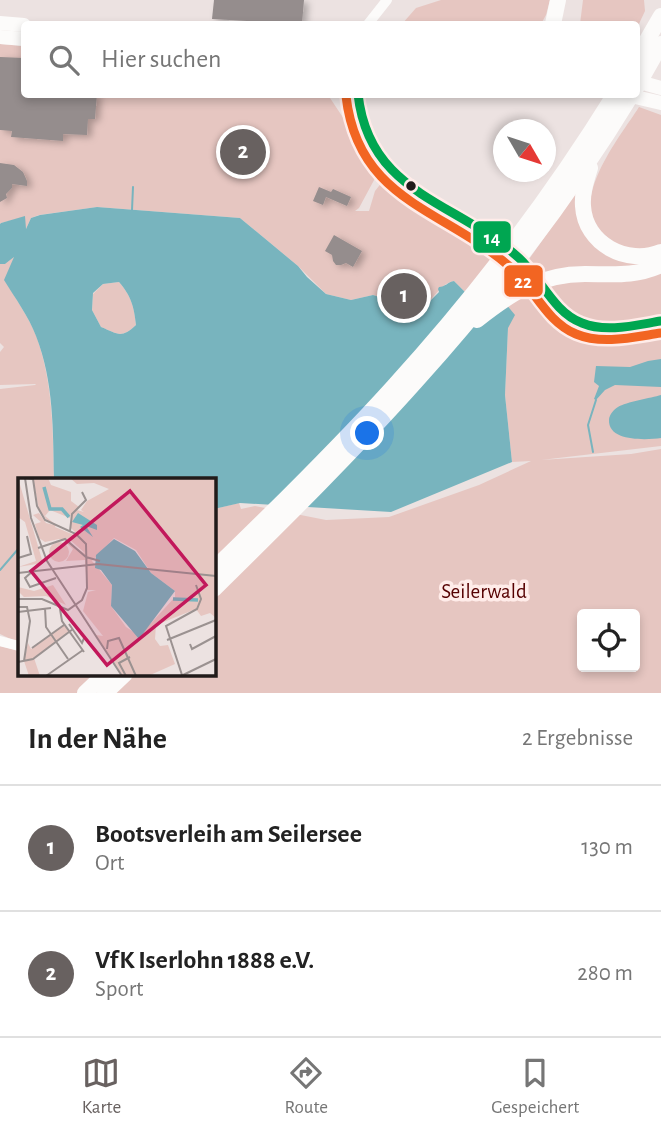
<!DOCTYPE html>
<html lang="de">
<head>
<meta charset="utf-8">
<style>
  body { margin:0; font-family:"Alegreya Sans",sans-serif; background:#f6f6f6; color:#222 }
  .controls { position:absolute; right:21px; bottom:21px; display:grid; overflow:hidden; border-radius:7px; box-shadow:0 4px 10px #0003 }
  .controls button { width:63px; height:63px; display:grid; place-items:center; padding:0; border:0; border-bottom:2px solid #e0e0e0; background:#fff; color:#222; font:35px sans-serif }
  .compass { position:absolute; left:493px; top:119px; width:63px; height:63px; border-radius:50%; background:#fff; box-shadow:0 4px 10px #0003; rotate:129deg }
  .you { position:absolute; left:368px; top:434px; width:24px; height:24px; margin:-18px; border:5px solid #fff; border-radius:50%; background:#1a73e8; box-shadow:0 0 0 10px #1a73e833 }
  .badge { display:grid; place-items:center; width:46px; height:46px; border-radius:50%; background:#686160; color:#fff; font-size:23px; font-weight:700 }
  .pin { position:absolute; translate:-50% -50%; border:4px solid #fff; box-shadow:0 2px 7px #0006 }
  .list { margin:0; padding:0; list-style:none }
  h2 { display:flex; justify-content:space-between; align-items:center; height:91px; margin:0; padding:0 28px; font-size:30px }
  h2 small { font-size:23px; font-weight:400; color:#767676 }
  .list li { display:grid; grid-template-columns:46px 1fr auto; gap:21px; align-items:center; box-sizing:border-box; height:126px; padding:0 28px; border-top:2px solid #e0e0e0 }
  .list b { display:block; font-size:26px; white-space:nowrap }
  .list p { margin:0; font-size:23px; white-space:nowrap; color:#767676 }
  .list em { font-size:23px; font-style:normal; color:#767676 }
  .icon { flex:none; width:38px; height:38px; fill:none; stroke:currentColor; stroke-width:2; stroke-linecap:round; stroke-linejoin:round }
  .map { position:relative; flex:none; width:661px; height:693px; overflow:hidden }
  .search { position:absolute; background:#fff; box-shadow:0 4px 10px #0003; left:21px; right:21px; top:21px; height:77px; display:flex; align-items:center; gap:18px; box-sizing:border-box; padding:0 24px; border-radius:7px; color:#767676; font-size:26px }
  .sheet { height:343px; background:#fff }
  nav { display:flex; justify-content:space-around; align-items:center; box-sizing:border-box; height:98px; border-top:2px solid #e0e0e0; background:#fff; font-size:19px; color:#767676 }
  nav a { display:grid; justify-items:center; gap:4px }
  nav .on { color:#686160 }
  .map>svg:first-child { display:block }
  .green { fill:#e6c6c1; fill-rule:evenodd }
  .water { fill:#78b4be; fill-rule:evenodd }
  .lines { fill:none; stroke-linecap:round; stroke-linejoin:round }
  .stream { stroke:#78b4be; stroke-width:2 }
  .building { fill:#958d8d; filter:url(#shadow) }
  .minor { stroke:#fcfbfa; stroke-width:10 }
  .major { stroke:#fcfbfa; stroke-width:14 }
  .highway { stroke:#fcfbfa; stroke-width:16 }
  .bus-1-casing { stroke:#ffece9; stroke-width:14 }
  .bus-2-casing { stroke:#ffece9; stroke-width:14 }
  .bus-1 { stroke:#00a651; stroke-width:9 }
  .bus-2 { stroke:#f26522; stroke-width:9 }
  .bus-dot { fill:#211b1a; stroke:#ffece9; stroke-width:2.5 }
  .labels { text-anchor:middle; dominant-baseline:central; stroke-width:7; stroke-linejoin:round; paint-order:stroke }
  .park-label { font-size:21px; fill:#560001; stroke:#ffece9 }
  .inset-river { fill:none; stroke:#78b4be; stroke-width:3.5 }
  .inset-road { fill:none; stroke:#9b9291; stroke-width:2 }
  .view { fill:#c2185b; fill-opacity:0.15; stroke:#c2185b; stroke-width:3.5 }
  .inset-edge { fill:none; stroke:#211b1a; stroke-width:3.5 }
  .line-badge { stroke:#ffece9; stroke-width:2.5 }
  .badge-label { font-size:19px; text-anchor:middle; font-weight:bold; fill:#fff }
</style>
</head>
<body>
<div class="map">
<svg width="661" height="693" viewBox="0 0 661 693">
  <defs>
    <filter id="shadow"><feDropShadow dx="4.5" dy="2.5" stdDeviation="3.5" flood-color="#0004"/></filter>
  </defs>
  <rect width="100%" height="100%" fill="#ece2e1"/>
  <!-- green -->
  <g class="green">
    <polygon points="441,0 550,0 546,15 541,24 402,24 416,8"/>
    <polygon points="583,0 644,0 645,11 637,28 636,24 580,24"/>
    <path d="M0,44L24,46V94L328,95L344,119L359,148L380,169L359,208L355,211H369L375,191L390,172L486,233L580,325H661V446L541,460L631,454L661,449V693H0V646L19,651V674H214V509L239,503L241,509L255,506L326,520L389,517L479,485L531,461L512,462L505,395L508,328L468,295L454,281C442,283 435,296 427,304L399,303L373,295L351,300L326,294L298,266L240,218L97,207L39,215L31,218L25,231V217L1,223L0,224ZM582,614H635V667H582Z"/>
    <path d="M639,107L661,115V247C651,248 633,253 624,249C617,246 611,240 606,236C563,206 620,137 639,107Z"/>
    <polygon points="583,183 591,236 661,262 539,277 527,262"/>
    <path d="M15,256L5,280C15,298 30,319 37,338C53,384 53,431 54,479L19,480V643L0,634V389L35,385L36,384L0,385V352L4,347L0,343V264H5Z"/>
    <path d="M661,273V317C633,322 594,332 569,312C561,305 555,295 549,286L576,281Z"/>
    <path d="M119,282C131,296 134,306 136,325C121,339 118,334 101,327L92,310L93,294L103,284Z"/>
  </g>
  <!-- water -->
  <g class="water">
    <path d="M97,207L240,218L298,266L307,277L326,294L351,300L373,295L399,303L427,304L439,292L438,289L439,287C445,287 448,282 454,281L468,295L497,293L515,315L508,328L505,395L512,462L391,512L240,503L214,509V480L54,479C53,431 54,382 36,336C29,317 15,298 4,280L14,257L5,264H0V224L1,223L25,216L26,229L31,218L40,215ZM119,282C131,296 134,306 136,325C121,339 118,334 101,327L92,310L93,293L103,284Z"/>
    <polygon points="661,359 661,387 615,385 605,390 596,400 594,399 599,386 594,382 596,366 630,367 648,361"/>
    <path d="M661,395V438C647,440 608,442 609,420C609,415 614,409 618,407C626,402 651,398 661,395Z"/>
  </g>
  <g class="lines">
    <!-- stream -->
    <g class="stream">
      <polyline points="132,210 133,187"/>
      <polyline points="593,452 588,425 596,400"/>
      <polyline points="0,570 19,548"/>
    </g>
  </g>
  <!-- building -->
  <g class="building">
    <polygon points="214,0 304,0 302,24 212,19"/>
    <polygon points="0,57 24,58 24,94 97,94 95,119 88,119 87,135 63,134 63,141 11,137 12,131 0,130"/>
    <polygon points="0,163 14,165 23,172 27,181 27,186 12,184 12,188 6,194 7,198 0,202"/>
    <polygon points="319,187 331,192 333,189 351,197 347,206 326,197 323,205 313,201"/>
    <polygon points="334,235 362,251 353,267 346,263 341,265 336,265 333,261 332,255 325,251"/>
  </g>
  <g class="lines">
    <!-- minor -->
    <g class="minor">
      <polyline points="368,24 387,0"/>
      <path d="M358,94C359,101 359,109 361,116C377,192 467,211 519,258C540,277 555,313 581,323C603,332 639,324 661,321"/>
      <polyline points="0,641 19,646"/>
    </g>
    <!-- major -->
    <g class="major">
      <polyline points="0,23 24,25"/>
      <polyline points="0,37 24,39"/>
      <polyline points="636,81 661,88"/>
      <polyline points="622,94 661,103"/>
    </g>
    <!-- highway -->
    <g class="highway">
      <polyline points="553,24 558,0"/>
      <polyline points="636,59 661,16"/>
      <polyline points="636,88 661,44"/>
      <path d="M590,168C586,181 582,193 583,206C585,244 627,266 661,252"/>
      <path d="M477,320C511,293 540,274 585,274C612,274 636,277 661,265"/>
      <path d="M214,569C275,510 336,450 393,387C476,296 550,199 615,94"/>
      <path d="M214,589C283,521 353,452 418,379C497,291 570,196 632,94"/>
      <polyline points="85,693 105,674"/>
      <polyline points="105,693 125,674"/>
    </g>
    <!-- bus-1 casing -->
    <g class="bus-1-casing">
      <path id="bus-1" d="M358,94C369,195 457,201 519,258C541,278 553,312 582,323C606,333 636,325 661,321"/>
    </g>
    <!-- bus-2 casing -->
    <g class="bus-2-casing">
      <path id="bus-2" d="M346,96C358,201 442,208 509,266C534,287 545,321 576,334C602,345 634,337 661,333"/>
    </g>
    <!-- bus-1 -->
    <use href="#bus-1" class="bus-1"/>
    <!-- bus-2 -->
    <use href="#bus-2" class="bus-2"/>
  </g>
  <!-- markers -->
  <circle class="bus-dot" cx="411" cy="186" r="6"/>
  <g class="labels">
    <!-- park labels -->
    <g class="park-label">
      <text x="484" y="591">Seilerwald</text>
    </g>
  </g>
  <!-- overview -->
  <g transform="translate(18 478)">
    <rect width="198" height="198" fill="#ece2e1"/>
    <path d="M0,0L25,85L0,89L18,83L7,44L0,39ZM15,0H30L33,7L53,14V23L61,29L53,36L52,40L32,32L27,38L38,47L37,49L63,60L52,49L54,36L59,32L66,34L63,32L69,23L91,11L76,5L59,6L52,0H198V140L192,135L183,138L178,131L138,147L137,161L142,168L150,167L157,186L130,198H105L78,157L85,158L65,133L70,114L78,112H69L67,82L48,83L55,71L45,62L68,76L51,61H41L27,64L21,60L17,46L23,44L15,37L21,35L28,45L36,47L29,42L21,32ZM96,60L118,72L133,95L157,113V119L124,155L125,160L108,149L93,128L94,107L74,83ZM31 74a10 10 0 1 1 20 0a10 10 0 1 1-20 0ZM35,107L48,127L28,118L6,119L0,113V109L16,113ZM46,147L51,154L16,180L22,198H11L6,183L10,165L13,171Z" fill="#e6c6c1" fill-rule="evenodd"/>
    <path d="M60,35L79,47V52L68,48L75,59L62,49L65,47L54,44ZM96,61L117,73L133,95L157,113L121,161L93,128L94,107L83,92L77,90L78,77Z" fill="#78b4be"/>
    <path class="inset-river" d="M26,9L32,31H44L51,39M155,121L180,122"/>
    <path class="inset-road" d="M7,0L13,40L29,83L104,198M52,53L54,36L68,22L64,14M20,70L47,61L68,79L82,83M0,80L13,76L9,58M16,92L7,100L12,109L38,100M0,95L80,86L198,98M0,121H24L50,132L64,122L69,110L68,66L58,56L27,42L19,28L15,1L7,0M0,129H9L12,143L6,183M27,130L28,149L50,181M42,131L44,143L66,174M0,134L33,130M51,146L64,165L67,158M149,162L198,142M172,166L174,171L198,158M14,170L46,147M89,171L90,163L101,160L118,198M0,184L15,181L55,151M164,197L148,148L179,131L183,121L178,107M28,198L65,172M108,198L101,185L112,179M163,198L198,181"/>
    <path class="view" d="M112,13L188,107L89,187L13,93Z"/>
    <rect width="198" height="198" class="inset-edge"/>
  </g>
  <g class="line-badge">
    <rect x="472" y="220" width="40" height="34" rx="7" fill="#00a651"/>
    <rect x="503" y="264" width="41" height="34" rx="7" fill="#f26522"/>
  </g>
  <g class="badge-label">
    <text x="492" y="244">14</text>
    <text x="523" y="288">22</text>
  </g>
</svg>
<div class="controls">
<button><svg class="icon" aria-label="locate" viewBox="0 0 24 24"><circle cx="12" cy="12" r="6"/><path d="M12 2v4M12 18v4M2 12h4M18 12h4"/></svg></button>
</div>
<svg class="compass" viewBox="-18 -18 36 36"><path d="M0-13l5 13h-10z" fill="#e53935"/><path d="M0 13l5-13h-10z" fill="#767676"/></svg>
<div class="you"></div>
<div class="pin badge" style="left:404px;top:296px">1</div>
<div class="pin badge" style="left:243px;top:152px">2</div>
<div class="search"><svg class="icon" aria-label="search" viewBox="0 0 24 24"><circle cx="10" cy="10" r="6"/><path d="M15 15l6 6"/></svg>Hier suchen</div>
</div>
<section class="sheet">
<h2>In der Nähe<small>2 Ergebnisse</small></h2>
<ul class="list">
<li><span class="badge">1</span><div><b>Bootsverleih am Seilersee</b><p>Ort</p></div><em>130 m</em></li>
<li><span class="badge">2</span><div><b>VfK Iserlohn 1888 e.V.</b><p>Sport</p></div><em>280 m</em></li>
</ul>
</section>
<nav>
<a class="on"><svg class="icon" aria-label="map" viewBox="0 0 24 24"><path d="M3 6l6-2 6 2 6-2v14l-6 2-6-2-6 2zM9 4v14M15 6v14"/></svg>Karte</a>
<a><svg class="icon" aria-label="directions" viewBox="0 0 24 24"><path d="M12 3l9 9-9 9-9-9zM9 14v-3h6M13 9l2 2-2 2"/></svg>Route</a>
<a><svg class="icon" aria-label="saved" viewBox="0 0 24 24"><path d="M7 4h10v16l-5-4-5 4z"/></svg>Gespeichert</a>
</nav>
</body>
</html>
